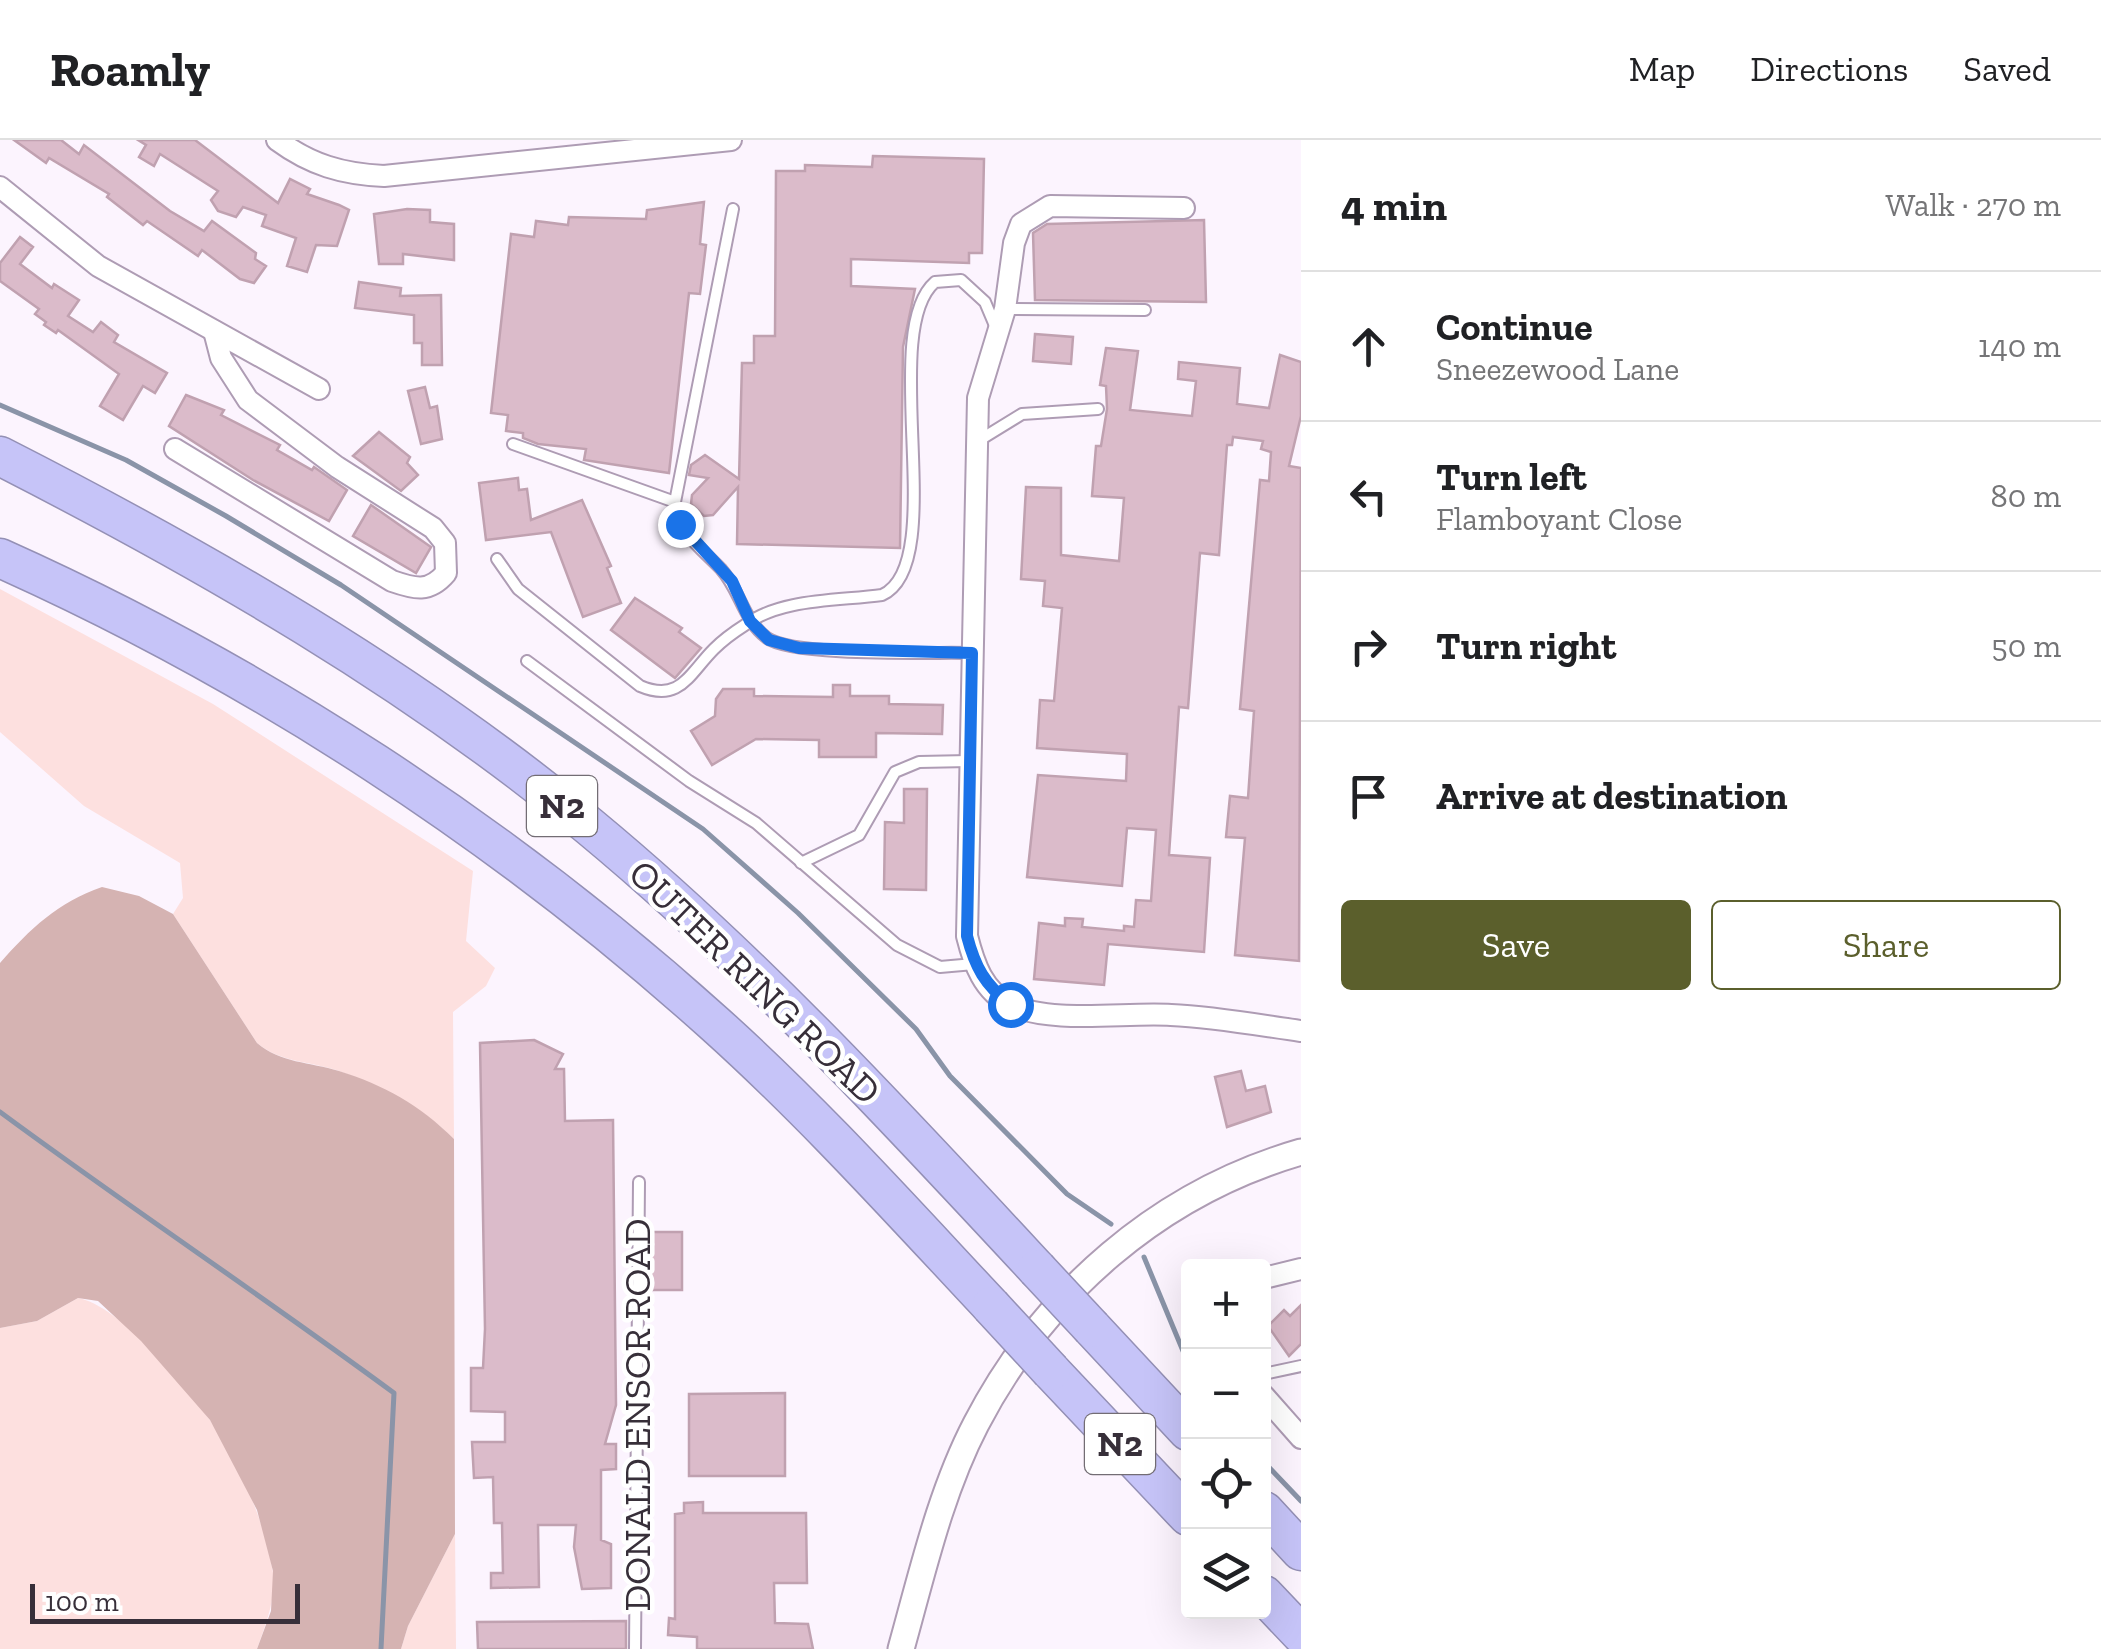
<!DOCTYPE html>
<html lang="en">
<head>
<meta charset="utf-8">
<style>
  body { margin:0; font-family:"Zilla Slab",serif; background:#f2f2f2; color:#202124 }
  .controls { position:absolute; right:30px; bottom:30px; display:grid; overflow:hidden; border-radius:10px; box-shadow:0 10px 40px #0002 }
  .controls button { width:90px; height:90px; display:grid; place-items:center; padding:0; border:0; border-bottom:2px solid #e0e0e0; background:#fff; color:#202124; font:50px sans-serif }
  .scale { position:absolute; left:30px; bottom:25px; width:270px; box-sizing:border-box; padding-left:10px; border:5px solid #372f39; border-top:0; font-size:28px; line-height:35px; white-space:nowrap; color:#372f39; -webkit-text-stroke:8px #fff; paint-order:stroke }
  .stop { position:absolute; width:30px; height:30px; margin:-22px; border:8px solid #1a73e8; border-radius:50%; background:#fff }
  .stop.end { background:#1a73e8; border-color:#fff; box-shadow:0 2px 10px #0008 }
  .list { margin:0; padding:0; list-style:none }
  h2 { display:flex; justify-content:space-between; align-items:center; height:130px; margin:0; padding:0 40px; font-size:42px }
  h2 small { font-size:32px; font-weight:400; color:#757577 }
  .list li { display:grid; grid-template-columns:65px 1fr auto; gap:30px; align-items:center; box-sizing:border-box; height:150px; padding:0 40px; border-top:2px solid #e0e0e0 }
  .list b { display:block; font-size:38px; white-space:nowrap }
  .list p { margin:0; font-size:32px; white-space:nowrap; color:#757577 }
  .list em { font-size:32px; font-style:normal; color:#757577 }
  .actions { display:flex; gap:20px; padding:30px 40px }
  .actions a { flex:1; padding:22px 0; border:2px solid #5b5f2c; border-radius:10px; text-align:center; font-size:35px; color:#5b5f2c }
  .actions .main { background:#5b5f2c; color:#fff }
  .icon { flex:none; width:55px; height:55px; fill:none; stroke:currentColor; stroke-width:2; stroke-linecap:round; stroke-linejoin:round }
  .map { position:relative; flex:none; width:1301px; height:1509px; overflow:hidden }
  header { display:flex; align-items:center; gap:60px; box-sizing:border-box; height:140px; padding:0 50px; background:#fff; border-bottom:2px solid #e0e0e0 }
  header strong { font-size:48px }
  nav { display:flex; gap:55px; margin-inline-start:auto; font-size:35px }
  main { display:flex }
  aside { flex:1; background:#fff }
  .map>svg:first-child { display:block }
  .green { fill:#fde0df }
  .forest { fill:#d5b3b2 }
  .lines { fill:none; stroke-linecap:round; stroke-linejoin:round }
  .stream { stroke:#8a94a8; stroke-width:5 }
  .building { fill:#dbbbca; stroke:#c0a1b0; stroke-width:2.5 }
  .service-casing { stroke:#ae9cb4; stroke-width:14 }
  .minor-casing { stroke:#ae9cb4; stroke-width:24 }
  .tertiary-casing { stroke:#ae9cb4; stroke-width:29 }
  .motorway-casing { stroke:#9490b5; stroke-width:41 }
  .service { stroke:#fff; stroke-width:10 }
  .minor { stroke:#fff; stroke-width:20 }
  .tertiary { stroke:#fff; stroke-width:25 }
  .motorway { stroke:#c6c4f8; stroke-width:38 }
  .motorway-bridge-casing { stroke:#9490b5; stroke-width:41; stroke-linecap:butt }
  .motorway-bridge { stroke:#c6c4f8; stroke-width:38 }
  .route { stroke:#1a73e8; stroke-width:12 }
  .labels { text-anchor:middle; dominant-baseline:central; stroke-width:9; stroke-linejoin:round; paint-order:stroke }
  .shield { fill:#fff; stroke:#736d74; stroke-width:2.5 }
  .shield-label { font-size:35px; font-weight:bold; fill:#372f39 }
  .street-label { font-size:38px; fill:#372f39; stroke:#fff }
</style>
</head>
<body>
<header>
<strong>Roamly</strong>
<nav><a>Map</a><a>Directions</a><a>Saved</a></nav>
</header>
<main>
<div class="map">
<svg width="1301" height="1509" viewBox="0 0 1301 1509">
  <rect width="100%" height="100%" fill="#fcf4fe"/>
  <!-- green -->
  <g class="green">
    <path d="M0,449L213,564L473,731L466,801L495,828L486,846L453,872L454,999C422,967 382,946 339,931C310,921 281,923 257,903L173,774L183,758L180,723L84,666L0,592Z"/>
    <path d="M78,1158C119,1165 185,1245 210,1280C239,1323 263,1377 272,1427C278,1455 266,1483 257,1509H0V1188L37,1181Z"/>
    <polygon points="455,1394 456,1509 401,1509 408,1486"/>
  </g>
  <!-- forest -->
  <path class="forest" d="M102,747L139,756L173,774L257,903C280,923 310,922 339,931C384,945 420,965 454,999L455,1394L408,1486L401,1509H257L271,1471L273,1431L257,1370L210,1280L141,1201L98,1161L78,1158L37,1181L0,1188V823C30,789 58,762 102,747Z"/>
  <g class="lines">
    <!-- stream -->
    <g class="stream">
      <polyline points="0,265 126,320 226,376 341,445 703,689 798,773 916,889 950,936 1067,1054 1111,1084"/>
      <path d="M0,972C130,1068 264,1157 394,1253L381,1509"/>
      <polyline points="1144,1117 1188,1223"/>
      <polyline points="1264,1322 1301,1361"/>
    </g>
  </g>
  <!-- building -->
  <g class="building">
    <polygon points="14,0 61,0 79,14 84,5 170,71 204,91 212,81 256,113 255,119 266,126 254,143 240,139 202,110 198,116 147,81 143,85 107,57 109,54 49,18 46,23"/>
    <polygon points="138,0 195,0 278,63 290,39 310,49 307,54 339,65 349,70 337,106 316,105 307,132 287,126 296,98 262,86 266,75 243,67 236,77 218,71 211,60 218,51 160,14 154,26 139,17 146,5"/>
    <polygon points="873,16 984,19 982,113 969,113 969,123 851,119 851,146 915,149 903,207 900,408 737,404 738,347 713,375 704,376 691,364 692,355 708,338 689,335 691,325 705,315 739,339 742,223 754,223 754,196 775,196 776,31 805,31 805,25 872,27"/>
    <polygon points="704,62 700,104 706,105 700,154 689,153 669,333 584,320 586,309 538,304 523,298 523,293 506,291 508,275 491,273 511,94 534,97 536,81 568,85 569,77 646,79 647,70"/>
    <polygon points="407,69 430,70 430,82 454,84 454,120 403,114 403,124 379,124 374,74"/>
    <polygon points="1204,80 1206,162 1035,160 1033,93 1047,84"/>
    <polygon points="20,97 33,107 20,124 52,148 54,144 79,160 68,176 93,192 101,182 118,195 114,202 167,233 155,253 143,246 123,280 100,266 119,234 58,190 56,193 44,185 46,182 35,174 39,169 0,141 0,123"/>
    <polygon points="359,142 401,148 400,156 441,155 442,225 422,225 422,203 414,203 414,175 355,168"/>
    <polygon points="1035,194 1073,197 1071,224 1033,221"/>
    <polygon points="1106,208 1138,211 1130,270 1192,276 1196,241 1178,239 1179,222 1240,228 1237,264 1269,268 1280,215 1301,222 1301,276 1289,326 1301,328 1299,821 1235,815 1245,698 1226,697 1230,656 1248,658 1254,571 1240,569 1260,340 1269,341 1271,312 1261,309 1263,301 1233,297 1232,305 1227,305 1219,415 1200,413 1188,568 1179,567 1169,715 1210,718 1204,812 1108,804 1104,845 1034,839 1039,783 1065,786 1065,778 1083,779 1082,787 1124,791 1124,786 1134,787 1136,760 1151,761 1156,690 1127,688 1122,746 1027,737 1038,635 1126,641 1127,614 1037,608 1040,560 1054,561 1062,468 1043,466 1045,441 1021,439 1026,347 1061,348 1061,415 1119,421 1124,358 1092,356 1096,306 1101,306 1107,269 1106,246 1100,245"/>
    <polygon points="425,247 430,268 437,266 442,299 421,304 408,251"/>
    <polygon points="186,255 224,270 221,275 280,305 277,310 312,330 314,327 347,350 329,381 253,340 169,286"/>
    <polygon points="379,292 410,317 407,323 418,335 401,351 353,316"/>
    <polygon points="518,338 519,350 527,349 531,380 582,360 611,426 607,428 621,463 583,477 551,392 486,400 479,343"/>
    <polygon points="371,365 431,407 416,433 353,396"/>
    <polygon points="635,458 682,488 679,492 701,508 675,538 611,490"/>
    <polygon points="833,545 850,545 850,556 889,556 889,564 943,565 942,594 876,593 876,617 819,617 819,600 756,599 712,625 691,591 715,576 716,559 723,549 754,549 754,556 833,557"/>
    <polygon points="904,649 927,649 926,750 884,749 885,682 904,683"/>
    <polygon points="534,900 563,914 555,929 564,929 565,981 613,980 616,1265 605,1304 616,1304 616,1329 601,1330 601,1400 611,1404 611,1448 582,1449 574,1407 576,1385 538,1385 539,1447 491,1448 491,1433 503,1433 502,1383 494,1383 493,1337 474,1338 472,1302 505,1302 505,1272 471,1271 471,1228 483,1228 485,1189 480,903"/>
    <polygon points="1241,931 1246,951 1265,946 1271,972 1227,987 1215,937"/>
    <rect x="651" y="1092" width="31" height="58"/>
    <polygon points="1301,1165 1301,1204 1289,1216 1268,1186 1284,1170 1290,1176"/>
    <polygon points="785,1253 785,1336 689,1336 689,1254"/>
    <polygon points="703,1362 703,1373 806,1373 807,1443 774,1443 775,1483 808,1484 813,1509 697,1509 697,1497 668,1495 669,1478 675,1479 675,1374 684,1373 684,1363"/>
    <polygon points="626,1481 626,1509 478,1509 477,1482"/>
  </g>
  <g class="lines">
    <!-- service casing -->
    <g class="service-casing">
      <g id="service">
        <path d="M733,69L675,362C674,389 703,410 721,429C740,450 743,480 767,498C794,517 932,512 972,513"/>
        <polyline points="1006,169 1145,170"/>
        <polyline points="978,301 1022,274 1098,269"/>
        <polyline points="513,304 675,362"/>
        <path d="M497,419L518,449L640,546C680,563 689,534 714,509C723,500 734,492 745,485C781,458 839,461 882,455C951,424 877,192 935,142L961,140L985,162L996,188"/>
        <polyline points="527,521 689,641 756,683 897,805 940,827 974,824"/>
        <polyline points="801,723 859,695 895,632 919,622 969,621"/>
        <polyline points="1264,1234 1301,1226"/>
        <polyline points="635,1509 639,1042"/>
      </g>
    </g>
    <!-- minor casing -->
    <g class="minor-casing">
      <g id="minor">
        <path d="M277,0C311,25 342,34 384,36L731,0"/>
        <polyline points="0,47 98,126 319,249"/>
        <path d="M1184,68L1050,66L1021,84L1014,103L1005,169L978,258L967,796C974,824 983,851 1011,865C1051,884 1126,872 1171,875C1215,877 1258,885 1301,891"/>
        <path d="M175,309L392,441C415,449 429,453 446,433L445,403L433,388L337,327L248,260L221,218L214,191"/>
        <polyline points="1264,1138 1301,1129"/>
        <polyline points="1264,1256 1301,1298"/>
      </g>
    </g>
    <!-- tertiary casing -->
    <g class="tertiary-casing">
      <path id="tertiary" d="M901,1509C922,1434 940,1353 976,1284C1044,1153 1159,1053 1301,1012"/>
    </g>
    <!-- motorway casing -->
    <g class="motorway-casing">
      <g id="motorway">
        <path d="M0,316C206,421 411,539 589,686C751,820 894,975 1037,1129"/>
        <path d="M0,418C259,534 504,694 715,884C813,972 901,1070 991,1166"/>
        <polyline points="1092,1188 1188,1291"/>
        <polyline points="1051,1231 1188,1376"/>
        <polyline points="1264,1371 1301,1411"/>
        <polyline points="1264,1455 1301,1494"/>
      </g>
    </g>
    <!-- service -->
    <use href="#service" class="service"/>
    <!-- minor -->
    <use href="#minor" class="minor"/>
    <!-- tertiary -->
    <use href="#tertiary" class="tertiary"/>
    <!-- motorway -->
    <use href="#motorway" class="motorway"/>
    <!-- motorway-bridge casing -->
    <g class="motorway-bridge-casing">
      <g id="motorway-bridge">
        <polyline points="1037,1129 1092,1188"/>
        <polyline points="991,1166 1051,1231"/>
      </g>
    </g>
    <!-- motorway-bridge -->
    <use href="#motorway-bridge" class="motorway-bridge"/>
  </g>
  <g class="lines">
    <!-- route -->
    <path class="route" d="M680,384L732,441L750,481L769,500L799,508L972,513L967,796C975,827 985,845 1010,864"/>
  </g>
  <g class="labels">
    <!-- shield labels -->
    <g class="shield">
      <rect x="527" y="636" width="70" height="60" rx="8"/>
      <rect x="1085" y="1274" width="70" height="60" rx="8"/>
    </g>
    <g class="shield-label">
      <text x="562" y="666">N2</text>
      <text x="1120" y="1304">N2</text>
    </g>
    <!-- street labels -->
    <g class="street-label">
      <text transform="translate(755 842) rotate(44)">OUTER RING ROAD</text>
      <text transform="translate(637 1275) rotate(-90)">DONALD ENSOR ROAD</text>
    </g>
  </g>
</svg>
<div class="controls">
<button>+</button>
<button>−</button>
<button><svg class="icon" aria-label="locate" viewBox="0 0 24 24"><circle cx="12" cy="12" r="6"/><path d="M12 2v4M12 18v4M2 12h4M18 12h4"/></svg></button>
<button><svg class="icon" aria-label="layers" viewBox="0 0 24 24"><path d="M12 4l9 5-9 5-9-5zM3 14l9 5 9-5"/></svg></button>
</div>
<div class="scale">100 m</div>
<div class="stop" style="left:1010px;top:864px"></div>
<div class="stop end" style="left:680px;top:384px"></div>
</div>
<aside>
<h2>4 min<small>Walk · 270 m</small></h2>
<ul class="list">
<li><svg class="icon" aria-label="ahead" viewBox="0 0 24 24"><path d="M12 20V5M6 11l6-6 6 6"/></svg><div><b>Continue</b><p>Sneezewood Lane</p></div><em>140 m</em></li>
<li><svg class="icon" aria-label="left" viewBox="0 0 24 24"><path d="M17 20v-9H6M10 6l-5 5 5 5"/></svg><div><b>Turn left</b><p>Flamboyant Close</p></div><em>80 m</em></li>
<li><svg class="icon" aria-label="right" viewBox="0 0 24 24"><path d="M7 20v-9h11M14 6l5 5-5 5"/></svg><div><b>Turn right</b></div><em>50 m</em></li>
<li><svg class="icon" aria-label="arrive" viewBox="0 0 24 24"><path d="M6 21V4h12l-3 4 3 4H6"/></svg><div><b>Arrive at destination</b></div></li>
</ul>
<div class="actions"><a class="main">Save</a><a>Share</a></div>
</aside>
</main>
</body>
</html>
